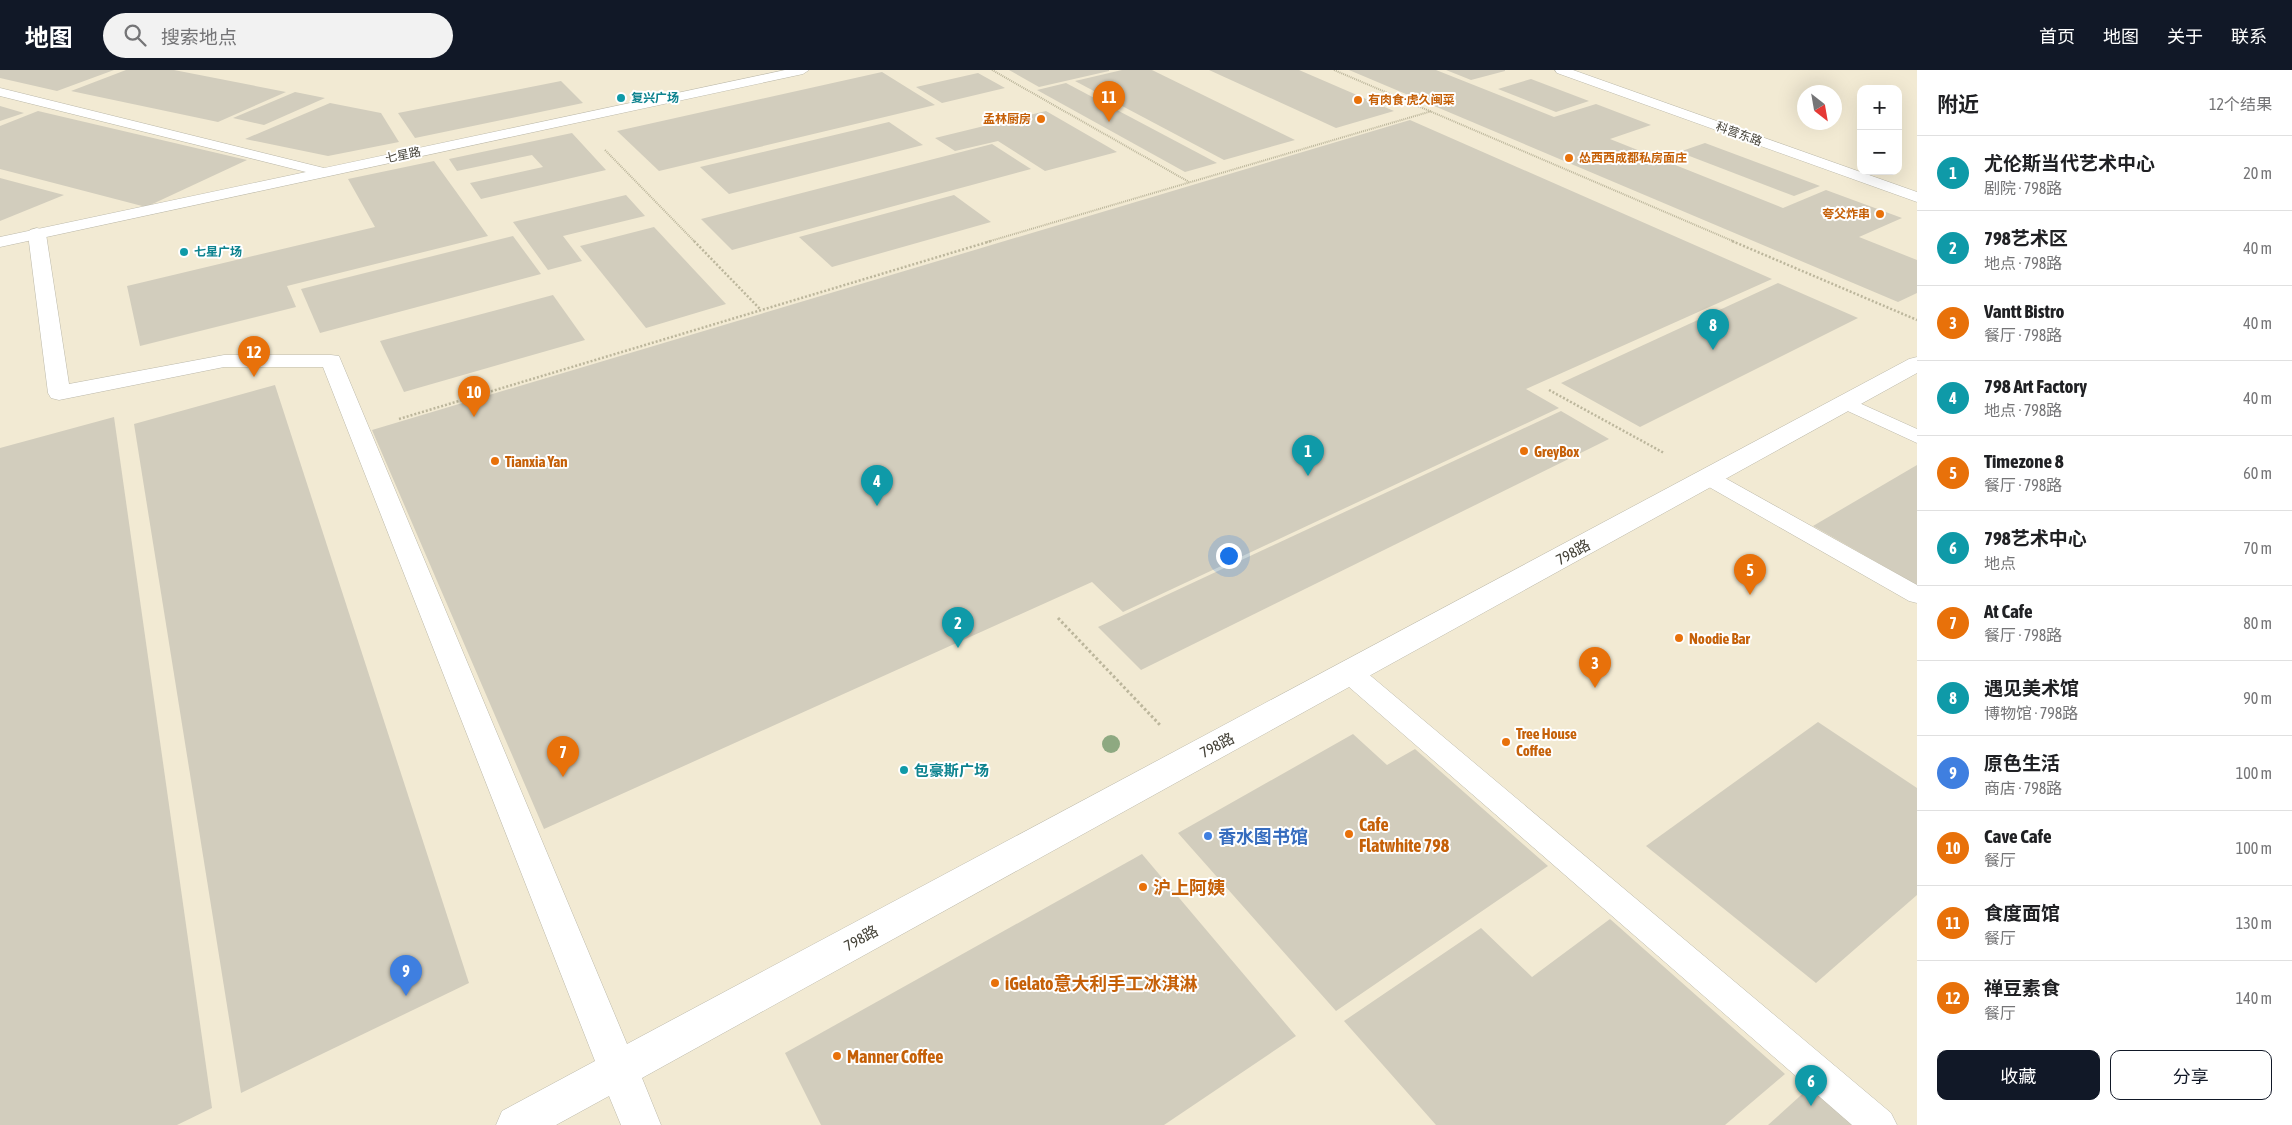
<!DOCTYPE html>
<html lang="zh">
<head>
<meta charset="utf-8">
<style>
  body { margin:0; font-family:"Asap Condensed","Noto Sans SC",sans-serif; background:#f2f2f2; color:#202124 }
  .controls { position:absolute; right:15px; top:15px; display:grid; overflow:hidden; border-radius:10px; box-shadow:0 5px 20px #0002 }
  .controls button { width:45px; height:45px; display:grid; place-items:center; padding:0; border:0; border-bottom:1px solid #e0e0e0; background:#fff; color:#202124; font:25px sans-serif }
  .compass { position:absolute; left:1797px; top:15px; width:45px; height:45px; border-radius:50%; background:#fff; box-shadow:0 5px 20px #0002; rotate:149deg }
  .you { position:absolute; left:1228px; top:485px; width:18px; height:18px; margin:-12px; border:4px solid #fff; border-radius:50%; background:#1a73e8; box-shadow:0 0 0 8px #1a73e833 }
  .badge { display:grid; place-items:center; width:32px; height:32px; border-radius:50%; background:#111827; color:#fff; font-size:16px; font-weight:700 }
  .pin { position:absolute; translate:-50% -41px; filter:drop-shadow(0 1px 2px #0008) }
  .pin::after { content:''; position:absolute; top:26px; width:18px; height:15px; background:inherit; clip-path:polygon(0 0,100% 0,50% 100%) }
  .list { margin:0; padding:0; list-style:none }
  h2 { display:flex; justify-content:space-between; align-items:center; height:65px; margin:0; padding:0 20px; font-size:21px }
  h2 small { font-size:16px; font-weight:400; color:#757577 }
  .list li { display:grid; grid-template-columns:32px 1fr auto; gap:15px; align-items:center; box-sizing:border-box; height:75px; padding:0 20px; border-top:1px solid #e0e0e0 }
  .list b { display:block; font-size:19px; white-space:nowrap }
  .list p { margin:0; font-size:16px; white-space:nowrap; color:#757577 }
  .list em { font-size:16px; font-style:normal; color:#757577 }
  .actions { display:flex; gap:10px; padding:15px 20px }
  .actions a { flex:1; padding:11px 0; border:1px solid #111827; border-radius:10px; text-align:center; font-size:18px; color:#111827 }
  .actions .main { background:#111827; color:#fff }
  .icon { flex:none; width:28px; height:28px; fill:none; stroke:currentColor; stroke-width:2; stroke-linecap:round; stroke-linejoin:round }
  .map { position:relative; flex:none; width:1917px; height:1055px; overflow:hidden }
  header { display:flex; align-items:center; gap:30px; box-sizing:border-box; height:70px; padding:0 25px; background:#111827; color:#fff }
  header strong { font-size:24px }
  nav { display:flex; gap:28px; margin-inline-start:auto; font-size:18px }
  .search { width:350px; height:45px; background:#f2f2f2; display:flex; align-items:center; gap:12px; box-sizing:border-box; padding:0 18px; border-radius:28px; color:#757577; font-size:19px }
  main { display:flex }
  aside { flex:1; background:#fff }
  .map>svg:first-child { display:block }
  .commercial { fill:#f2ead3; fill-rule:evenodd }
  .building { fill:#d2cdbd }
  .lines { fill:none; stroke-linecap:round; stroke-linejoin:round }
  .service-casing { stroke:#bcb9aa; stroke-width:1 }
  .pedestrian-casing { stroke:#bcb9aa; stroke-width:1 }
  .path-far2 { stroke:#bcb69c; stroke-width:2; stroke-dasharray:1 1; stroke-linecap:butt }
  .path-far1 { stroke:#bcb69c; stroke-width:2.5; stroke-dasharray:2 2; stroke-linecap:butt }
  .path { stroke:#bcb69c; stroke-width:3; stroke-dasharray:2.5 2.5; stroke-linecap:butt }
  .service { fill:#fff; fill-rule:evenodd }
  .pedestrian { fill:#fff; fill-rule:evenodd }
  .tree { fill:#8ea981 }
  .culture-dot { fill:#0f9aa8; stroke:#fff; stroke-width:2 }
  .food-dot { fill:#e8710a; stroke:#fff; stroke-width:2 }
  .shop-dot { fill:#3f7fe0; stroke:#fff; stroke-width:2 }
  .labels { text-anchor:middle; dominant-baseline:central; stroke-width:4; stroke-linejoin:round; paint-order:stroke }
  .far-culture-label { font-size:12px; font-weight:bold; fill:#0d838f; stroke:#fff; text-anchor:start }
  .far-food-label { font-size:12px; font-weight:bold; fill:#c56008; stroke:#fff; text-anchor:start }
  .far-street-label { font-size:12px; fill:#434036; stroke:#fff }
  .food-label { font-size:15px; font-weight:bold; fill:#c56008; stroke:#fff; text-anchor:start }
  .street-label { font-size:15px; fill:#434036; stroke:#fff }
  .culture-label { font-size:15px; font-weight:bold; fill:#0d838f; stroke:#fff; text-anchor:start }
  .near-food-label { font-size:18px; font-weight:bold; fill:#c56008; stroke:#fff; text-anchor:start }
  .near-shop-label { font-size:18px; font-weight:bold; fill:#366cbe; stroke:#fff; text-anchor:start }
</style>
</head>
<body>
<header>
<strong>地图</strong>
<div class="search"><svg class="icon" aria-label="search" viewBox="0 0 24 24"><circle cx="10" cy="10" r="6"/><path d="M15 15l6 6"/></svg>搜索地点</div>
<nav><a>首页</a><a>地图</a><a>关于</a><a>联系</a></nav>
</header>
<main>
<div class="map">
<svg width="1917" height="1055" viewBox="0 0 1917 1055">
  <rect width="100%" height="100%" fill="#f1f0e6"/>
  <!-- commercial -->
  <path class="commercial" d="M0,0H1917V1055H0ZM1861,19H1898V101H1861ZM1804,22H1834V52H1804Z"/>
  <!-- building -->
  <g class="building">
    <polygon points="0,0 114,0 57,21 0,8"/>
    <polygon points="126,0 174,0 286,22 218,52 71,21"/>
    <polygon points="1009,0 1109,0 1109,1 1039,17"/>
    <polygon points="1122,0 1152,0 1295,70 1224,90 1075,11"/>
    <polygon points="1209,0 1299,0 1394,41 1336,58"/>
    <polygon points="1349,0 1436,0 1554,47 1596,34 1651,55 1610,69 1783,138 1826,120 1902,148 1859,167 1917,190 1917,223 1898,232"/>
    <polygon points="1446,0 1505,0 1505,1 1471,10"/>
    <polygon points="882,2 935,35 659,101 617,61"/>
    <polygon points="978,3 1005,18 942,33 916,17"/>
    <polygon points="1531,9 1589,31 1556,42 1498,19"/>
    <polygon points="561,11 583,33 415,68 398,43"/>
    <polygon points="1066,13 1217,93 1185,102 1037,20"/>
    <polygon points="295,22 325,28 264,55 233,48"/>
    <polygon points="330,33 381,43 399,72 328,86 245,69"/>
    <polygon points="0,36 24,43 0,51"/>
    <polygon points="38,41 247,90 146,137 0,99 0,56"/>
    <polygon points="1046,41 1117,82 1045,101 998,71 955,81 935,68"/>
    <polygon points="1410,50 1772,209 1526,319 1559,338 1123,542 1092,512 544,759 372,360"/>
    <polygon points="889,52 923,75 729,124 700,97"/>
    <polygon points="572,63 606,100 481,129 470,113 543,97 532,85 457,101 449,89"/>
    <polygon points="1705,73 1820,116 1794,126 1679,82"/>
    <polygon points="992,74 1031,99 732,180 701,149"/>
    <polygon points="434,91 488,166 287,216 296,237 140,276 127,216 375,157 348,109"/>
    <polygon points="0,108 64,125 0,151"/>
    <polygon points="626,125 645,146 563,166 582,191 548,200 513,152"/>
    <polygon points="954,125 991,152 832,197 799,167"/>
    <polygon points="654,157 726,234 646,258 580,176"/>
    <polygon points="513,166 541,204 320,263 301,219"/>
    <polygon points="1778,213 1858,248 1640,357 1561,313"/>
    <polygon points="553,225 585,270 404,322 380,271"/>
    <polygon points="275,315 469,913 241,1023 134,354"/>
    <polygon points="1561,341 1609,369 1141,600 1098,557"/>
    <polygon points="114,347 212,1038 177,1055 0,1055 0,378"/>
    <polygon points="1917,395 1917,515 1813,456"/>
    <polygon points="1818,652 1917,718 1917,825 1816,913 1646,776"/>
    <polygon points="1353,664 1387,695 1415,679 1548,796 1336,941 1178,763"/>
    <polygon points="1142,784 1296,966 1164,1055 821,1055 785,983"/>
    <polygon points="1610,849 1785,1004 1725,1055 1436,1055 1344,951 1481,858 1532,907"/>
    <polygon points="1810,1017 1854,1055 1768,1055"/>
  </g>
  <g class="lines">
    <!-- service casing -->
    <g class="service-casing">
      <g id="service">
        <polygon points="785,0 809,0 803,4 0,177 0,167 306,102 0,26 0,18 324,98"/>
        <polygon points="1555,0 1573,0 1917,122 1917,132 1557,3"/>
        <polygon points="1846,327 1917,359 1917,373 1839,337 1836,333 1839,329"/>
        <polygon points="1709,401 1716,403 1917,515 1917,533 1909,531 1702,413 1698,408 1702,403"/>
        <polygon points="1350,594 1359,596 1891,1043 1897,1055 1852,1055 1341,610 1337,603 1341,596"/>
      </g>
    </g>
    <!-- pedestrian casing -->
    <g class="pedestrian-casing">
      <polygon id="pedestrian" points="37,158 44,160 46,164 69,314 224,285 331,285 339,286 627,974 1909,289 1917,287 1917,303 642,1008 661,1055 621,1055 609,1026 556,1055 496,1055 502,1041 595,991 323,297 224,297 59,330 51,328 48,323 28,164 30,160"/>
    </g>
    <!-- path-far2 -->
    <g class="path-far2">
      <polyline points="992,0 1189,112"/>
      <polyline points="1334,0 1735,172"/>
      <polyline points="605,80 695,172"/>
      <polyline points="987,172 1432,41"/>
    </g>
    <!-- path-far1 -->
    <g class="path-far1">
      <polyline points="694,171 760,239"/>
      <polyline points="1732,171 1917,250"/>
      <polyline points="1549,320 1664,383"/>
      <polyline points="399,349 991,171"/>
    </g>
    <!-- path -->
    <polyline class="path" points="1058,548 1160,655"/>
    <!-- service -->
    <use href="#service" class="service"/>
    <!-- pedestrian -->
    <use href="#pedestrian" class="pedestrian"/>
  </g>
  <!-- trees -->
  <circle class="tree" cx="1111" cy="674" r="9"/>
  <!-- markers -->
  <g class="culture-dot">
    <circle cx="621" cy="28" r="5"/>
    <circle cx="184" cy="182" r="5"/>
    <circle cx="904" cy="700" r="5"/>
  </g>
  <g class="food-dot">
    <circle cx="1358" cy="30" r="5"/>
    <circle cx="1041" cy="49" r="5"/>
    <circle cx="1569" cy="88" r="5"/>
    <circle cx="1880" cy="144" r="5"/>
    <circle cx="1524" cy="381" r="5"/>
    <circle cx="495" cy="391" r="5"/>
    <circle cx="1679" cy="568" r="5"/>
    <circle cx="1506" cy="672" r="5"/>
    <circle cx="1349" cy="764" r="5"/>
    <circle cx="1143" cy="817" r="5"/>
    <circle cx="995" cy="913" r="5"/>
    <circle cx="837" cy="986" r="5"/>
  </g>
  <circle class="shop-dot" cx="1208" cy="766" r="5"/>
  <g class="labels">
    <!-- far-culture labels -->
    <g class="far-culture-label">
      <text x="631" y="28">复兴广场</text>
      <text x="194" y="182">七星广场</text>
    </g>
    <!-- far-food labels -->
    <g class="far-food-label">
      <text x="1368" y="30">有肉食·虎久闽菜</text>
      <text x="1031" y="49" text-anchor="end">孟林厨房</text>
      <text x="1579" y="88">怂西西成都私房面庄</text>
      <text x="1870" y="144" text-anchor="end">夸父炸串</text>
    </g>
    <!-- far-street labels -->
    <g class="far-street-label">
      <text transform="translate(1739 64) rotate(20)">科营东路</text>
      <text transform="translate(403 85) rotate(-12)">七星路</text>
    </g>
    <!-- food labels -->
    <g class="food-label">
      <text x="1534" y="381">GreyBox</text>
      <text x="505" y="391">Tianxia Yan</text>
      <text x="1689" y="568">Noodie Bar</text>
      <text x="1516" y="663">Tree House<tspan x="1516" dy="17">Coffee</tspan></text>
    </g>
    <!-- street labels -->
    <g class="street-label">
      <text transform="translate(1573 482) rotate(-29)">798路</text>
      <text transform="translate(1217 675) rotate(-28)">798路</text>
      <text transform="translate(861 868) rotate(-29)">798路</text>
    </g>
    <!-- culture labels -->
    <g class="culture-label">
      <text x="914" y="700">包豪斯广场</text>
    </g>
    <!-- near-food labels -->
    <g class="near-food-label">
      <text x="1359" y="754">Cafe<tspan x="1359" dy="21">Flatwhite 798</tspan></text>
      <text x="1153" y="817">沪上阿姨</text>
      <text x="1005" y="913">iGelato意大利手工冰淇淋</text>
      <text x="847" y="986">Manner Coffee</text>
    </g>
    <!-- near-shop labels -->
    <g class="near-shop-label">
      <text x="1218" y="766">香水图书馆</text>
    </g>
  </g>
</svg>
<div class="controls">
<button>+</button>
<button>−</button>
</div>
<svg class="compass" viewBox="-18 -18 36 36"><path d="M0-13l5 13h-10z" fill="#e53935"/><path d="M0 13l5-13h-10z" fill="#757577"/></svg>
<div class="you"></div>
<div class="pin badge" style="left:1308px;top:406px;background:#0f9aa8">1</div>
<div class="pin badge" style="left:958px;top:578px;background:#0f9aa8">2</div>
<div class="pin badge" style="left:1595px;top:618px;background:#e8710a">3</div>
<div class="pin badge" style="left:877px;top:436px;background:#0f9aa8">4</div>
<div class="pin badge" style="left:1750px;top:525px;background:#e8710a">5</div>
<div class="pin badge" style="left:1811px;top:1036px;background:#0f9aa8">6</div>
<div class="pin badge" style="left:563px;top:707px;background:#e8710a">7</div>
<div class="pin badge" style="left:1713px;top:280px;background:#0f9aa8">8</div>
<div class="pin badge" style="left:406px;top:926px;background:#3f7fe0">9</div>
<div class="pin badge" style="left:474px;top:347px;background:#e8710a">10</div>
<div class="pin badge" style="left:1109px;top:52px;background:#e8710a">11</div>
<div class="pin badge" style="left:254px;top:307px;background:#e8710a">12</div>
</div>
<aside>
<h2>附近<small>12个结果</small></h2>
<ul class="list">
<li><span class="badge" style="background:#0f9aa8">1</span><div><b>尤伦斯当代艺术中心</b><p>剧院 · 798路</p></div><em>20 m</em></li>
<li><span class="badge" style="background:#0f9aa8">2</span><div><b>798艺术区</b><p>地点 · 798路</p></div><em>40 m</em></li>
<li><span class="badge" style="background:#e8710a">3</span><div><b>Vantt Bistro</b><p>餐厅 · 798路</p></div><em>40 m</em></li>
<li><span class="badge" style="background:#0f9aa8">4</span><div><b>798 Art Factory</b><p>地点 · 798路</p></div><em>40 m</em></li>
<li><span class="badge" style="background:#e8710a">5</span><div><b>Timezone 8</b><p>餐厅 · 798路</p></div><em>60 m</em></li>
<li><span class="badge" style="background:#0f9aa8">6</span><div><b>798艺术中心</b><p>地点</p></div><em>70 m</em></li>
<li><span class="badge" style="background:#e8710a">7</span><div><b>At Cafe</b><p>餐厅 · 798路</p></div><em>80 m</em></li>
<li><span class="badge" style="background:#0f9aa8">8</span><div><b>遇见美术馆</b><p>博物馆 · 798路</p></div><em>90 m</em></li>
<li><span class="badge" style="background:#3f7fe0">9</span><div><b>原色生活</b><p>商店 · 798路</p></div><em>100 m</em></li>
<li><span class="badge" style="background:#e8710a">10</span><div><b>Cave Cafe</b><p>餐厅</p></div><em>100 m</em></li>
<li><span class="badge" style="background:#e8710a">11</span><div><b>食度面馆</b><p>餐厅</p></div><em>130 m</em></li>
<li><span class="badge" style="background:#e8710a">12</span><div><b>禅豆素食</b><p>餐厅</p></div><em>140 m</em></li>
</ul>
<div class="actions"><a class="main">收藏</a><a>分享</a></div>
</aside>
</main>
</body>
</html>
